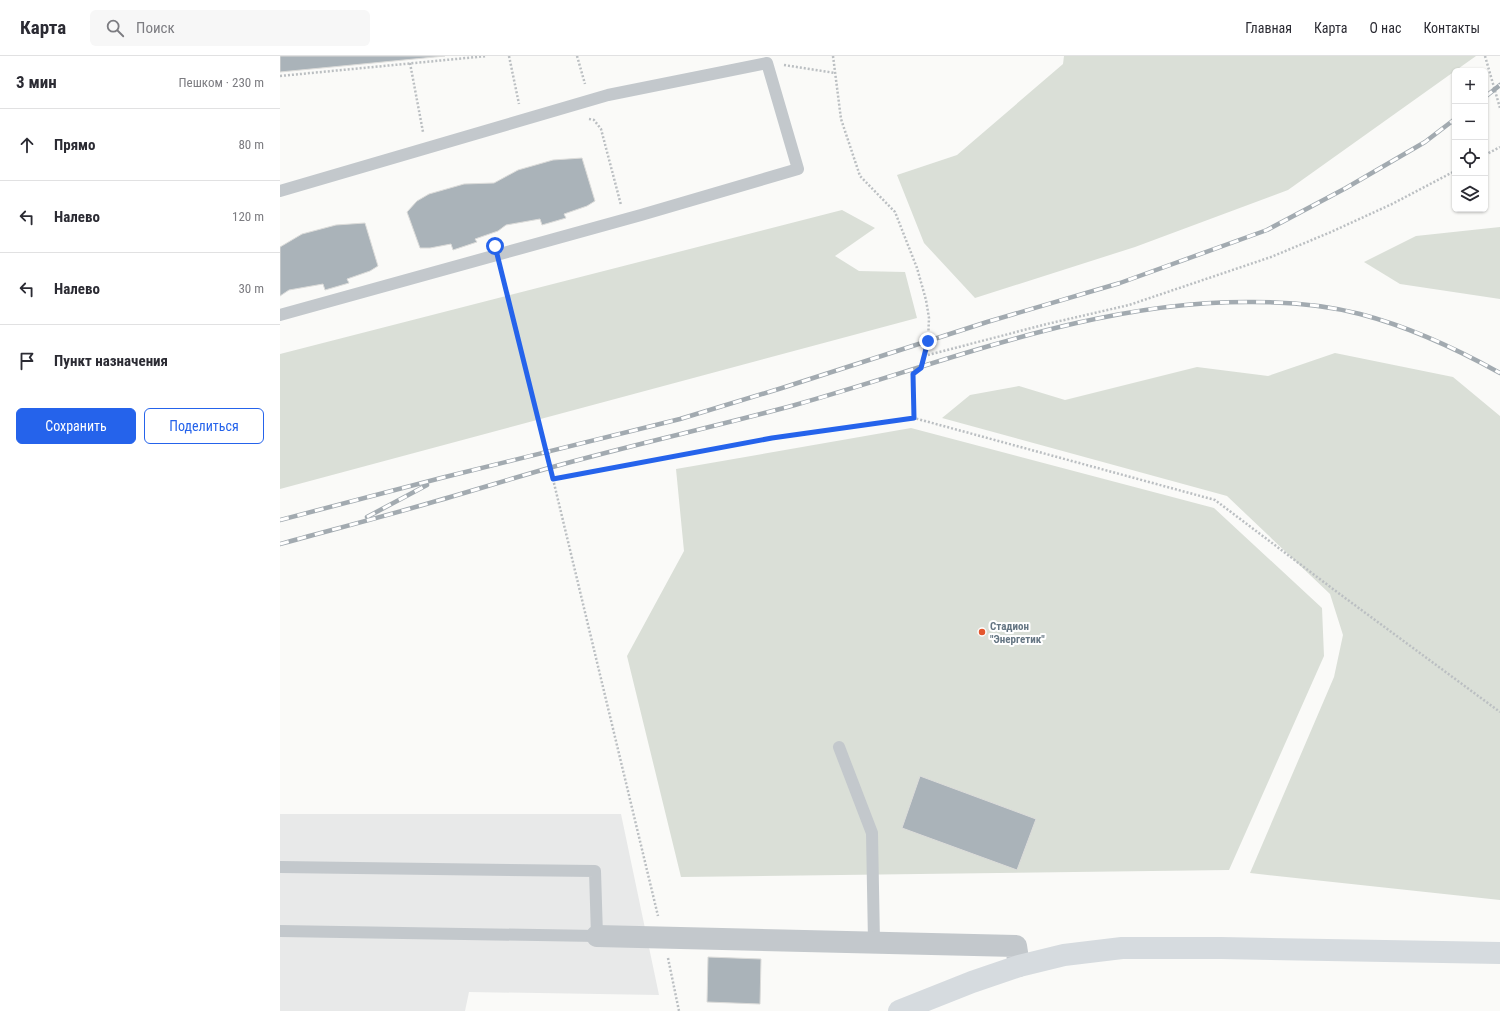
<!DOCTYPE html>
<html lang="ru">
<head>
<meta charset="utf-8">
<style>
  body { margin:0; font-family:"Roboto Condensed",sans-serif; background:#f7f7f7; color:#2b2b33 }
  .controls { position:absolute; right:12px; top:12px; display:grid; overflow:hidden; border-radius:6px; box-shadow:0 1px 3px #0004 }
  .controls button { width:36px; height:36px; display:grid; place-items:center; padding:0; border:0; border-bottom:1px solid #e1e1e2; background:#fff; color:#2b2b33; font:20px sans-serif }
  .stop { position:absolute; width:12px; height:12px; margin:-9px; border:3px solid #2563eb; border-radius:50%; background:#fff }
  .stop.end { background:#2563eb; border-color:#fff; box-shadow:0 1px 4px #0008 }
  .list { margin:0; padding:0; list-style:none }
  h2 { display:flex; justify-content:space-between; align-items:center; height:52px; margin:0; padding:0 16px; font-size:17px }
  h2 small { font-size:13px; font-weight:400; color:#7c7c81 }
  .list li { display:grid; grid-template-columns:26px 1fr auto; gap:12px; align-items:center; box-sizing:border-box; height:72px; padding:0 16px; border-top:1px solid #e1e1e2 }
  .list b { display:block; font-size:15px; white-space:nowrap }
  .list em { font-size:13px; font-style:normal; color:#7c7c81 }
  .actions { display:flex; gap:8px; padding:12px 16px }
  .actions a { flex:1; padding:9px 0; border:1px solid #2563eb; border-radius:6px; text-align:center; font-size:14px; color:#2563eb }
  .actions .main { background:#2563eb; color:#fff }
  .icon { flex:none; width:22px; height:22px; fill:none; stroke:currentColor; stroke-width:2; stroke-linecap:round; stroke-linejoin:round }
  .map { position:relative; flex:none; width:1220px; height:955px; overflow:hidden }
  header { display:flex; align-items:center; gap:24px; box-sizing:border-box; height:56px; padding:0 20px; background:#fff; border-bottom:1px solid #e1e1e2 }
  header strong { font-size:19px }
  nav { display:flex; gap:22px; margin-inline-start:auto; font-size:14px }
  .search { width:280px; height:36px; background:#f7f7f7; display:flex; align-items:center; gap:10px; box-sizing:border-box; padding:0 14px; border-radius:6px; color:#7c7c81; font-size:15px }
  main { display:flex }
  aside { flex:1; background:#fff }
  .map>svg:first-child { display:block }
  .built { fill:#e8e9e9 }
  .green { fill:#dadfd7 }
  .building { fill:#aab3b9; stroke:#dcdcda }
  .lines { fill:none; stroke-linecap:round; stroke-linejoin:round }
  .path { stroke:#bbbfc2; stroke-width:2.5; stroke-dasharray:2 2; stroke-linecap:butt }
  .service { stroke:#c3c8cc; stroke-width:12 }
  .minor { stroke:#c3c8cc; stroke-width:22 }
  .primary { stroke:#d6dbdf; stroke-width:22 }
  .rail-casing { stroke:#a2aab0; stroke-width:4.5 }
  .rail { stroke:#fff; stroke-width:3; stroke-dasharray:9; stroke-linecap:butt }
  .route { stroke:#2563eb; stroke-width:5 }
  .poi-dot { fill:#e4572e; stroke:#fff; stroke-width:1.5 }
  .labels { text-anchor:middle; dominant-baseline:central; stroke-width:4; stroke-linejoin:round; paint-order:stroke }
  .poi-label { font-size:11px; font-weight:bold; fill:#657683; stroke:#fff; text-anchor:start }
</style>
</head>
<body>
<header>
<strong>Карта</strong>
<div class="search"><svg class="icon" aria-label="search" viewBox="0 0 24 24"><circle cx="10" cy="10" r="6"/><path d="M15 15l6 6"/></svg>Поиск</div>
<nav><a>Главная</a><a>Карта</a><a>О нас</a><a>Контакты</a></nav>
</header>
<main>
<aside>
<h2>3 мин<small>Пешком · 230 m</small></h2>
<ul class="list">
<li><svg class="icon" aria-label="ahead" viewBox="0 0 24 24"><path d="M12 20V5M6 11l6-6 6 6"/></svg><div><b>Прямо</b></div><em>80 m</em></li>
<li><svg class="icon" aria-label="left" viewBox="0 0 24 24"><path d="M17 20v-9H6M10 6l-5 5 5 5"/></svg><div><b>Налево</b></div><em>120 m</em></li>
<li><svg class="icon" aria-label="left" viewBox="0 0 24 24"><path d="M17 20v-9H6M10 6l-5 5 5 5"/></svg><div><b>Налево</b></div><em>30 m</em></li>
<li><svg class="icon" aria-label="arrive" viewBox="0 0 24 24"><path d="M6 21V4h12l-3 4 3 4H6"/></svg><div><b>Пункт назначения</b></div></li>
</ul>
<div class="actions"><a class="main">Сохранить</a><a>Поделиться</a></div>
</aside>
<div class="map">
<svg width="1220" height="955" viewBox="0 0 1220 955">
  <rect width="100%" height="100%" fill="#fafaf8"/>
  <!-- built -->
  <polygon class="built" points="0,758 341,758 379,939 189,936 185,955 0,955"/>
  <!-- green -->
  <g class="green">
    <polygon points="784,0 1196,0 1008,134 855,191 695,242 644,187 617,119 677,99 783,8"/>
    <polygon points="562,154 595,172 555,200 579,215 625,216 637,262 0,433 0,298"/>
    <polygon points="1220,171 1220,243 1120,228 1084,206 1136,180"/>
    <polygon points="1055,297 1173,321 1220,360 1220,844 970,817 1054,621 1063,579 1050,538 947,440 662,362 690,339 739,330 785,344 917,311 988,320"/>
    <polygon points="631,372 934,452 1042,552 1044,600 949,814 401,821 347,600 404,495 396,413"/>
  </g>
  <!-- building -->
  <g class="building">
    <polygon points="0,0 165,0 0,16"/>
    <polygon points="302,102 315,145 307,150 284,158 286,162 262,169 260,163 226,169 218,175 195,183 197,186 173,194 171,188 150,192 140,192 127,156 137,145 149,138 184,128 214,127 238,114 273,104"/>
    <polygon points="85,167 98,210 90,215 67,223 69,227 45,234 43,228 9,234 0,240 0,191 22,178 56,169"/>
    <polygon points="640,720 756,763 737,814 622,772"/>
    <polygon points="428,901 481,903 480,948 427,946"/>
  </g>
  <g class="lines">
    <!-- path -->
    <g class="path">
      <polyline points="229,0 239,48"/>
      <polyline points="297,0 305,28"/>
      <polyline points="553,0 561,63 580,120 615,156 637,212 646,244 649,262 648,285 641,312 633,318 634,362"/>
      <polyline points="1205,0 1220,52"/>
      <polyline points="130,7 143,76"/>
      <polyline points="504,9 555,17"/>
      <polyline points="0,20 207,0"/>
      <polyline points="309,63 314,64 321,73 341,149"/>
      <polyline points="1205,99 1220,91"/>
      <polyline points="221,214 273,423 492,382 634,362 935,444 1057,536 1220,656"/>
      <polyline points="644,300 767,268 849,249 991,201 1051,176 1112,148 1175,115"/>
      <polyline points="273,423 378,860"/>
      <polyline points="388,902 399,955"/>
    </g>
    <!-- service -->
    <g class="service">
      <polyline points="0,135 328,39 487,7 518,113 361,159 0,259"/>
      <polyline points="559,691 592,777 594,886"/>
      <polyline points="0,811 315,815 317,880 0,875"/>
    </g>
    <!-- minor -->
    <polyline class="minor" points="317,880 736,890 739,910"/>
    <!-- primary -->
    <polyline class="primary" points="619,955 692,926 739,910 784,899 842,892 941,892 1220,897"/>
    <!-- rail casing -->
    <g class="rail-casing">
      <g id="rail">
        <polyline points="1205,41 1220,29"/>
        <polyline points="87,461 147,429"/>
        <polyline points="0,464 161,422 400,363 502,332 707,266 840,227 987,174 1066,132 1145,86 1175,63"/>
        <path d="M0,488C51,474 102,461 153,446C192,435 230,423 269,412C351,389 434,371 515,349C665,307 815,244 973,246C1008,246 1045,249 1080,258C1130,271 1175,292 1220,317"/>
      </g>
    </g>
    <!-- rail -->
    <use href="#rail" class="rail"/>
  </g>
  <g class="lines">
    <!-- route -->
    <polyline class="route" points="215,190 273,423 492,382 634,362 633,318 641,312 648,285"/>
  </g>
  <!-- markers -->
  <circle class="poi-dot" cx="702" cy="576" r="4"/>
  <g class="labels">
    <!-- poi labels -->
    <g class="poi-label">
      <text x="710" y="570">Стадион<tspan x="710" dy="13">"Энергетик"</tspan></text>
    </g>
  </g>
</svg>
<div class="controls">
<button>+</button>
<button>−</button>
<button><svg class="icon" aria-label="locate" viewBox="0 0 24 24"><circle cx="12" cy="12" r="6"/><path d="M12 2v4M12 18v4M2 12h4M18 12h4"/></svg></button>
<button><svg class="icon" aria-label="layers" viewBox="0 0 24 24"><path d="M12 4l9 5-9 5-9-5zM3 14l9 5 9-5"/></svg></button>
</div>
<div class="stop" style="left:215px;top:190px"></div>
<div class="stop end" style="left:648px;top:285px"></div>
</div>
</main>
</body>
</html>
